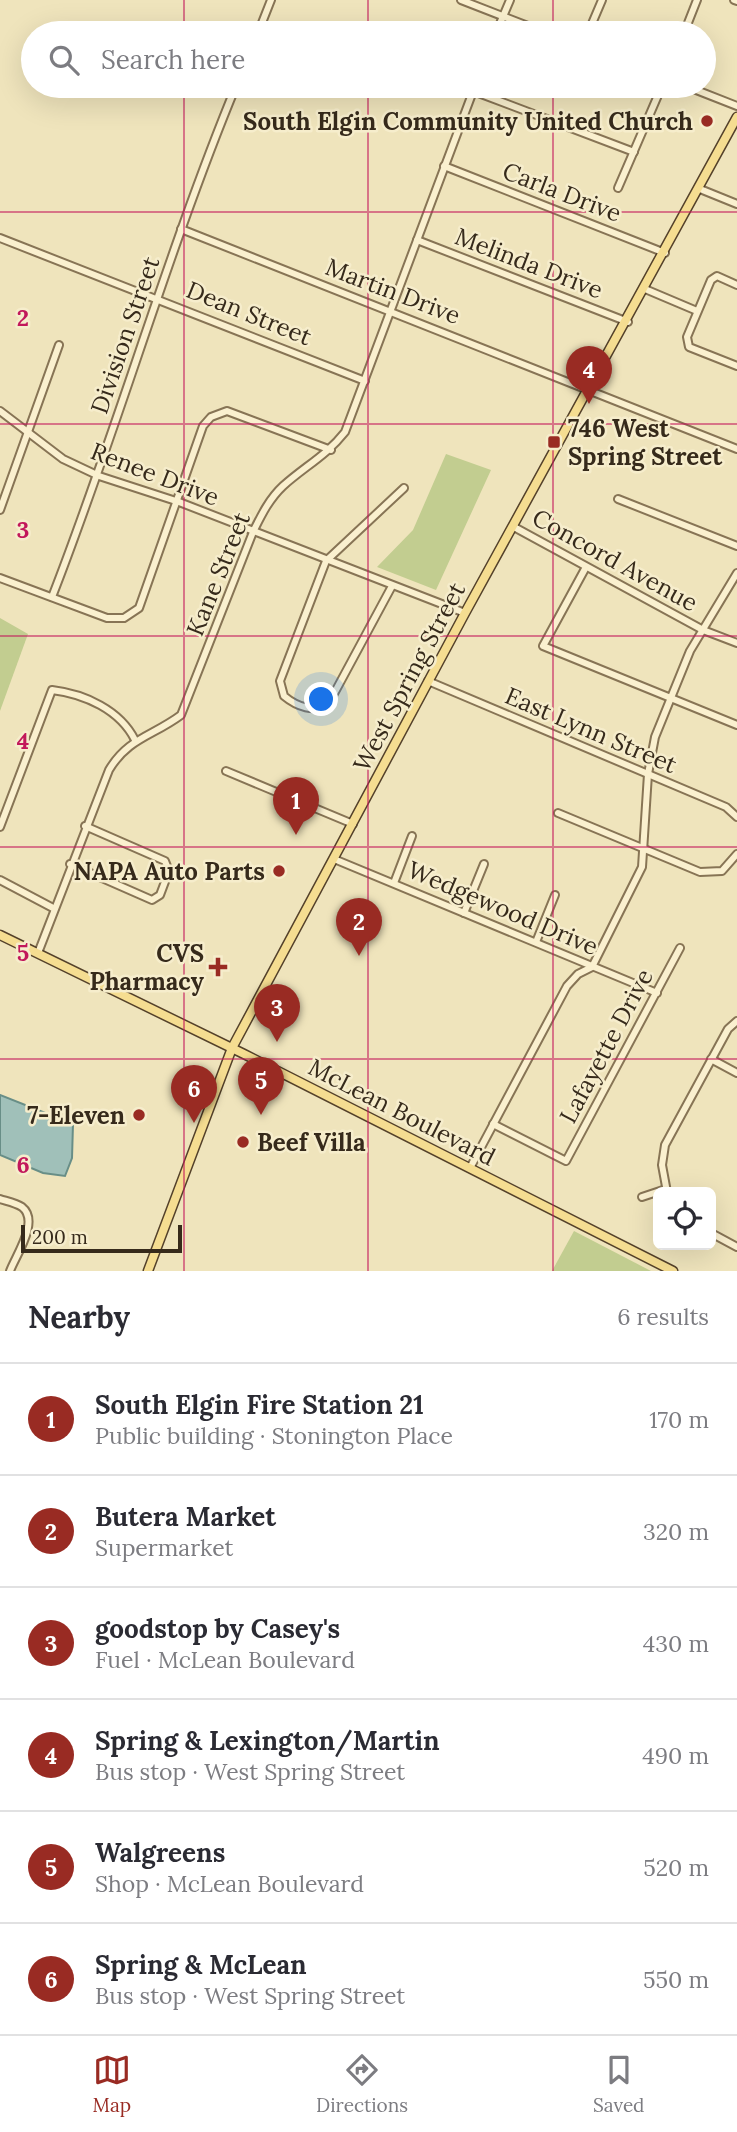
<!DOCTYPE html>
<html lang="en">
<head>
<meta charset="utf-8">
<style>
  body { margin:0; font-family:Lora,serif; background:#f2f2f3; color:#2b2b33 }
  .controls { position:absolute; right:21px; bottom:21px; display:grid; overflow:hidden; border-radius:10px; box-shadow:0 7px 28px #0002 }
  .controls button { width:63px; height:63px; display:grid; place-items:center; padding:0; border:0; border-bottom:2px solid #e1e1e2; background:#fff; color:#2b2b33; font:35px sans-serif }
  .scale { position:absolute; left:21px; bottom:18px; width:161px; box-sizing:border-box; padding-left:7px; border:4px solid #362a1b; border-top:0; font-size:19px; line-height:24px; white-space:nowrap; color:#362a1b; -webkit-text-stroke:5px #f6edcc; paint-order:stroke }
  .you { position:absolute; left:322px; top:700px; width:24px; height:24px; margin:-18px; border:5px solid #fff; border-radius:50%; background:#1a73e8; box-shadow:0 0 0 10px #1a73e833 }
  .badge { display:grid; place-items:center; width:46px; height:46px; border-radius:50%; background:#992b23; color:#fff; font-size:23px; font-weight:700 }
  .pin { position:absolute; translate:-50% -58px; filter:drop-shadow(0 2px 4px #0008) }
  .pin::after { content:''; position:absolute; top:37px; width:24px; height:21px; background:inherit; clip-path:polygon(0 0,100% 0,50% 100%) }
  .list { margin:0; padding:0; list-style:none }
  h2 { display:flex; justify-content:space-between; align-items:center; height:91px; margin:0; padding:0 28px; font-size:30px }
  h2 small { font-size:23px; font-weight:400; color:#7c7c81 }
  .list li { display:grid; grid-template-columns:46px 1fr auto; gap:21px; align-items:center; box-sizing:border-box; height:112px; padding:0 28px; border-top:2px solid #e1e1e2 }
  .list b { display:block; font-size:26px; white-space:nowrap }
  .list p { margin:0; font-size:23px; white-space:nowrap; color:#7c7c81 }
  .list em { font-size:23px; font-style:normal; color:#7c7c81 }
  .icon { flex:none; width:38px; height:38px; fill:none; stroke:currentColor; stroke-width:2; stroke-linecap:round; stroke-linejoin:round }
  .map { position:relative; flex:none; width:737px; height:1271px; overflow:hidden }
  .search { position:absolute; background:#fff; box-shadow:0 7px 28px #0002; left:21px; right:21px; top:21px; height:77px; display:flex; align-items:center; gap:18px; box-sizing:border-box; padding:0 24px; border-radius:38px; color:#7c7c81; font-size:26px }
  .sheet { height:763px; background:#fff }
  nav { display:flex; justify-content:space-around; align-items:center; box-sizing:border-box; height:98px; border-top:2px solid #e1e1e2; background:#fff; font-size:19px; color:#7c7c81 }
  nav a { display:grid; justify-items:center; gap:4px }
  nav .on { color:#992b23 }
  .map>svg:first-child { display:block }
  .green { fill:#c2cd90 }
  .water { fill:#a0c0b9; stroke:#688e87; stroke-width:2 }
  .lines { fill:none; stroke-linecap:round; stroke-linejoin:round }
  .minor-casing { stroke:#877455; stroke-width:10 }
  .major-casing { stroke:#54412a; stroke-width:11 }
  .minor { stroke:#faf0cf; stroke-width:6 }
  .major { stroke:#f5dd91; stroke-width:8 }
  .grid { fill:none; stroke:#c2185b; stroke-width:2; stroke-opacity:0.55 }
  .poi-dot { fill:#992b23; stroke:#f6edcc; stroke-width:2.5 }
  .labels { text-anchor:middle; dominant-baseline:central; stroke-width:5; stroke-linejoin:round; paint-order:stroke }
  .poi-label { font-size:24px; font-weight:bold; fill:#362a1b; stroke:#f6edcc; text-anchor:end }
  .street-label { font-size:24px; fill:#362a1b; stroke:#f6edcc }
  .grid-label { font-size:23px; text-anchor:middle; font-weight:bold; fill:#c2185b; stroke:#f6edcc; stroke-width:5; stroke-linejoin:round; paint-order:stroke }
</style>
</head>
<body>
<div class="map">
<svg width="737" height="1271" viewBox="0 0 737 1271">
  <rect width="100%" height="100%" fill="#efe4bc"/>
  <!-- green -->
  <g class="green">
    <polygon points="446,454 491,470 436,590 377,567 413,530"/>
    <polygon points="0,618 28,634 0,711"/>
    <polygon points="574,1231 651,1271 552,1271"/>
  </g>
  <!-- water -->
  <polygon class="water" points="0,1095 73,1124 72,1158 65,1176 43,1173 0,1155"/>
  <g class="lines">
    <!-- minor casing -->
    <g class="minor-casing">
      <g id="minor">
        <polyline points="461,0 546,33"/>
        <polyline points="734,0 737,1"/>
        <polyline points="258,33 271,0"/>
        <polyline points="496,33 510,0"/>
        <polyline points="588,33 602,0"/>
        <polyline points="684,33 697,0"/>
        <polyline points="686,86 737,106"/>
        <polyline points="473,91 634,152"/>
        <polyline points="444,166 665,253"/>
        <polyline points="618,188 662,86"/>
        <polyline points="700,189 737,204"/>
        <polyline points="181,229 737,449"/>
        <polyline points="0,238 365,381"/>
        <polyline points="417,240 628,322"/>
        <polyline points="737,285 717,276 711,280 687,337 689,347 737,366"/>
        <polyline points="645,289 697,311"/>
        <polyline points="0,411 63,459 99,476 179,502 465,613"/>
        <polyline points="618,499 737,546"/>
        <polyline points="0,510 59,345"/>
        <polyline points="514,527 703,630 737,643"/>
        <polyline points="586,567 543,646 737,725"/>
        <polyline points="0,578 107,618 124,618 139,608 203,426 211,417 227,411 331,450"/>
        <path d="M392,586L329,703C315,714 296,706 284,696L280,681L326,561L404,488"/>
        <path d="M52,597C118,428 167,253 236,86"/>
        <polyline points="428,681 726,807 737,817"/>
        <polyline points="226,771 353,824"/>
        <polyline points="558,813 700,872 722,871 737,854"/>
        <path d="M0,827L52,690C85,694 120,710 135,740"/>
        <polyline points="334,859 657,993"/>
        <polyline points="70,864 152,900 160,895 169,871 165,861 85,826"/>
        <polyline points="0,880 53,908"/>
        <polyline points="394,883 412,836"/>
        <polyline points="464,913 484,864"/>
        <polyline points="536,942 555,895"/>
        <path d="M38,953L109,770C128,738 153,736 181,715L253,532C261,516 269,499 283,486C304,467 327,455 345,432L475,86"/>
        <polyline points="711,1059 737,1073"/>
        <polyline points="493,1124 566,1161 680,948"/>
        <polyline points="470,1168 567,986 578,974 592,967 642,867 648,774 655,737 690,651 737,573"/>
        <polyline points="667,1192 662,1165 665,1145 728,1029 737,1021"/>
        <polyline points="642,1197 666,1189"/>
        <path d="M0,1199C6,1201 16,1203 22,1207C40,1221 16,1255 10,1271"/>
        <polyline points="711,1233 737,1247"/>
      </g>
    </g>
    <!-- major casing -->
    <g class="major-casing">
      <g id="major">
        <polyline points="0,935 244,1054 673,1271"/>
        <polyline points="148,1271 232,1048 465,613 737,117"/>
      </g>
    </g>
    <!-- minor -->
    <use href="#minor" class="minor"/>
    <!-- major -->
    <use href="#major" class="major"/>
  </g>
  <!-- grid -->
  <path class="grid" d="M184,0V33M368,0V33M553,0V33M184,86V1271M368,86V1271M553,86V1271M0,212H737M0,424H737M0,636H737M0,847H737M0,1059H737"/>
  <!-- markers -->
  <g class="poi-dot">
    <circle cx="707" cy="121" r="7"/>
    <rect x="547" y="435" width="14" height="14" rx="3.5"/>
    <circle cx="279" cy="871" r="7"/>
    <path d="M214.5 956.5h7v7h7v7h-7v7h-7v-7h-7v-7h7z"/>
    <circle cx="139" cy="1115" r="7"/>
    <circle cx="243" cy="1142" r="7"/>
  </g>
  <g class="labels">
    <!-- poi labels -->
    <g class="poi-label">
      <text x="693" y="121">South Elgin Community United Church</text>
      <text x="568" y="428" text-anchor="start">746 West<tspan x="568" dy="28">Spring Street</tspan></text>
      <text x="265" y="871">NAPA Auto Parts</text>
      <text x="204" y="953">CVS<tspan x="204" dy="28">Pharmacy</tspan></text>
      <text x="125" y="1115">7-Eleven</text>
      <text x="257" y="1142" text-anchor="start">Beef Villa</text>
    </g>
    <!-- street labels -->
    <g class="street-label">
      <text transform="translate(562 192) rotate(21)">Carla Drive</text>
      <text transform="translate(529 263) rotate(21)">Melinda Drive</text>
      <text transform="translate(393 291) rotate(21)">Martin Drive</text>
      <text transform="translate(249 313) rotate(22)">Dean Street</text>
      <text transform="translate(125 335) rotate(-71)">Division Street</text>
      <text transform="translate(155 474) rotate(21)">Renee Drive</text>
      <text transform="translate(615 560) rotate(29)">Concord Avenue</text>
      <text transform="translate(218 574) rotate(-68)">Kane Street</text>
      <text transform="translate(409 677) rotate(-62)">West Spring Street</text>
      <text transform="translate(591 730) rotate(23)">East Lynn Street</text>
      <text transform="translate(503 908) rotate(23)">Wedgewood Drive</text>
      <text transform="translate(606 1046) rotate(-62)">Lafayette Drive</text>
      <text transform="translate(402 1112) rotate(27)">McLean Boulevard</text>
    </g>
  </g>
  <g class="grid-label">
    <text x="23" y="326">2</text>
    <text x="23" y="538">3</text>
    <text x="23" y="749">4</text>
    <text x="23" y="961">5</text>
    <text x="23" y="1173">6</text>
  </g>
</svg>
<div class="controls">
<button><svg class="icon" aria-label="locate" viewBox="0 0 24 24"><circle cx="12" cy="12" r="6"/><path d="M12 2v4M12 18v4M2 12h4M18 12h4"/></svg></button>
</div>
<div class="scale">200 m</div>
<div class="you"></div>
<div class="pin badge" style="left:296px;top:835px">1</div>
<div class="pin badge" style="left:359px;top:956px">2</div>
<div class="pin badge" style="left:277px;top:1042px">3</div>
<div class="pin badge" style="left:589px;top:404px">4</div>
<div class="pin badge" style="left:261px;top:1115px">5</div>
<div class="pin badge" style="left:194px;top:1123px">6</div>
<div class="search"><svg class="icon" aria-label="search" viewBox="0 0 24 24"><circle cx="10" cy="10" r="6"/><path d="M15 15l6 6"/></svg>Search here</div>
</div>
<section class="sheet">
<h2>Nearby<small>6 results</small></h2>
<ul class="list">
<li><span class="badge">1</span><div><b>South Elgin Fire Station 21</b><p>Public building · Stonington Place</p></div><em>170 m</em></li>
<li><span class="badge">2</span><div><b>Butera Market</b><p>Supermarket</p></div><em>320 m</em></li>
<li><span class="badge">3</span><div><b>goodstop by Casey's</b><p>Fuel · McLean Boulevard</p></div><em>430 m</em></li>
<li><span class="badge">4</span><div><b>Spring &amp; Lexington/Martin</b><p>Bus stop · West Spring Street</p></div><em>490 m</em></li>
<li><span class="badge">5</span><div><b>Walgreens</b><p>Shop · McLean Boulevard</p></div><em>520 m</em></li>
<li><span class="badge">6</span><div><b>Spring &amp; McLean</b><p>Bus stop · West Spring Street</p></div><em>550 m</em></li>
</ul>
</section>
<nav>
<a class="on"><svg class="icon" aria-label="map" viewBox="0 0 24 24"><path d="M3 6l6-2 6 2 6-2v14l-6 2-6-2-6 2zM9 4v14M15 6v14"/></svg>Map</a>
<a><svg class="icon" aria-label="directions" viewBox="0 0 24 24"><path d="M12 3l9 9-9 9-9-9zM9 14v-3h6M13 9l2 2-2 2"/></svg>Directions</a>
<a><svg class="icon" aria-label="saved" viewBox="0 0 24 24"><path d="M7 4h10v16l-5-4-5 4z"/></svg>Saved</a>
</nav>
</body>
</html>
